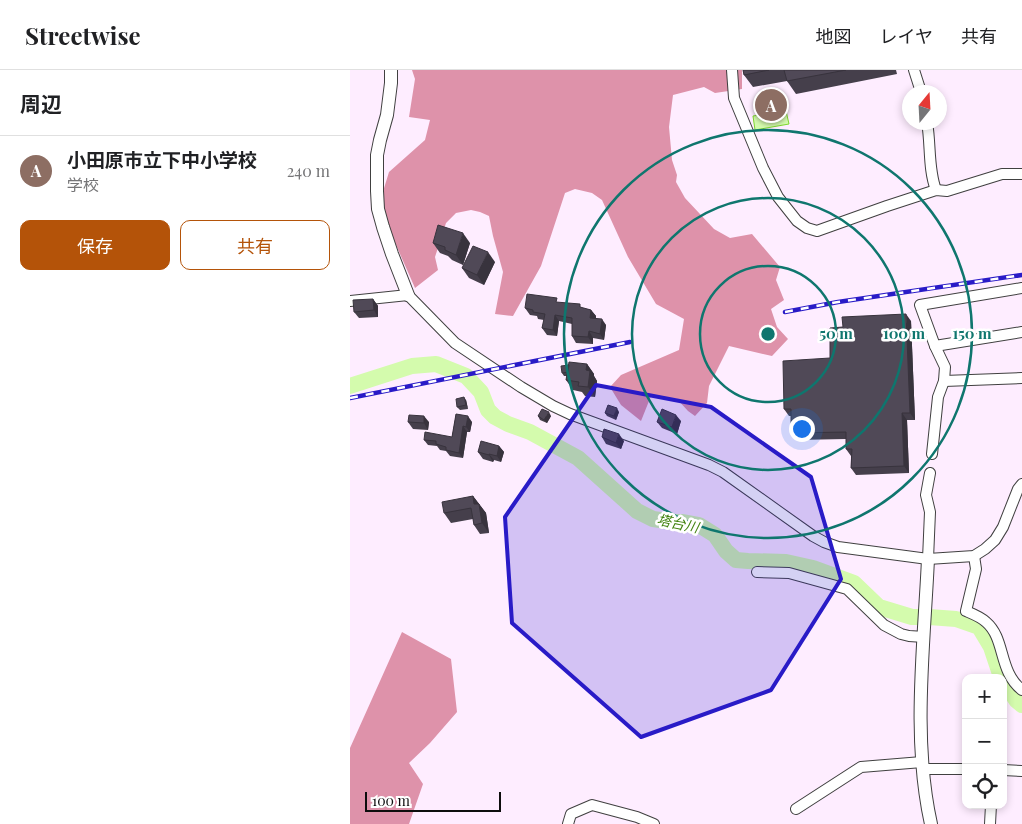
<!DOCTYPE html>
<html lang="ja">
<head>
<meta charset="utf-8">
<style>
  body { margin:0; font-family:"Playfair Display","Noto Sans JP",serif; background:#f2f2f2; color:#202124 }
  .controls { position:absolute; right:15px; bottom:15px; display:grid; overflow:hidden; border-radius:10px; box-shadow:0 2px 8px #0003 }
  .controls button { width:45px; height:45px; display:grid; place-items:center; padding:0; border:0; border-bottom:1px solid #e0e0e0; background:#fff; color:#202124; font:25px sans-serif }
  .compass { position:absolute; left:552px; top:15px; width:45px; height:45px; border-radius:50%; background:#fff; box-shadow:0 2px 8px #0003; rotate:18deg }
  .scale { position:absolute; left:15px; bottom:12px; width:136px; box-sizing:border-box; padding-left:5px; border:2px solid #0d0d0d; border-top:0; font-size:14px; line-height:18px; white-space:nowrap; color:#0d0d0d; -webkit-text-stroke:4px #fff; paint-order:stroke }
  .you { position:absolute; left:451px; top:358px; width:18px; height:18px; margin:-12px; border:4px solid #fff; border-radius:50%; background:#1a73e8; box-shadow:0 0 0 8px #1a73e833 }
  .badge { display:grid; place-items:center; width:32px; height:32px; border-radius:50%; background:#b45309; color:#fff; font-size:16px; font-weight:700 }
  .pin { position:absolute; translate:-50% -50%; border:2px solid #fff; box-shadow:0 1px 5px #0006 }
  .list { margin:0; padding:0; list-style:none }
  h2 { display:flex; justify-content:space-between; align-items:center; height:65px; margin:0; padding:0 20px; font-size:21px }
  h2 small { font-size:16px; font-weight:400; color:#757577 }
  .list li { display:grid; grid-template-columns:32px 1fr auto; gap:15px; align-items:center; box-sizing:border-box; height:70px; padding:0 20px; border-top:1px solid #e0e0e0 }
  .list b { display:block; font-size:19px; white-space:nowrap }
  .list p { margin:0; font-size:16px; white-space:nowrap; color:#757577 }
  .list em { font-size:16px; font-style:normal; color:#757577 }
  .actions { display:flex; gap:10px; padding:15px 20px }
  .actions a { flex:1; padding:11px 0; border:1px solid #b45309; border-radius:10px; text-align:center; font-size:18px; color:#b45309 }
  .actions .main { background:#b45309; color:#fff }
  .icon { flex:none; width:28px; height:28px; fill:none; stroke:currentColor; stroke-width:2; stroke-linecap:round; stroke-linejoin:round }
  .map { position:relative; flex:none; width:672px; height:754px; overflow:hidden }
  header { display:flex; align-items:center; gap:30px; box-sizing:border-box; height:70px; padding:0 25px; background:#fff; border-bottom:1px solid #e0e0e0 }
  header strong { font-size:24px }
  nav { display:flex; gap:28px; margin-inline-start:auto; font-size:18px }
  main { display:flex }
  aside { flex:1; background:#fff }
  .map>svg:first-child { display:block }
  .forest { fill:#de92aa }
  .water { fill:#d4fbad; stroke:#7ed72f }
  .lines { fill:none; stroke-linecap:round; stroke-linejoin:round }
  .river { stroke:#d4fbad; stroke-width:16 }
  .minor-casing { stroke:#404040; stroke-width:12 }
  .tertiary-casing { stroke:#404040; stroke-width:14 }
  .minor { stroke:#fff; stroke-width:10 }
  .tertiary { stroke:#fff; stroke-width:12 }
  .rail-casing { stroke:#291bc7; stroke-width:4.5 }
  .rail { stroke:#fff; stroke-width:2.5; stroke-dasharray:8; stroke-linecap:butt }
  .wall { fill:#453f4b }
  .shaded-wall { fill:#38333d }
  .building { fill:#504957; stroke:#38333d }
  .marked { fill:#291bc7; fill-opacity:0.2; stroke:#291bc7; stroke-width:4; stroke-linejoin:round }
  .ring { fill:none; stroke:#0f766e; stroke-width:2.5 }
  .labels { text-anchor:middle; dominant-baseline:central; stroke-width:5; stroke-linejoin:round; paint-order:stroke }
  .water-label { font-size:14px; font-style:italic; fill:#40820e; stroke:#fff }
  .centre { fill:#0f766e; stroke:#fff; stroke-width:2.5 }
  .ring-label { font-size:15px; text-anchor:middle; font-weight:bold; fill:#0f766e; stroke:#fff; stroke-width:5; stroke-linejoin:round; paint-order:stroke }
</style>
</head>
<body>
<header>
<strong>Streetwise</strong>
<nav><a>地図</a><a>レイヤ</a><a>共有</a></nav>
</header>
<main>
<aside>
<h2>周辺<small></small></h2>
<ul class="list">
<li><span class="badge" style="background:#8d6e63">A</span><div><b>小田原市立下中小学校</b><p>学校</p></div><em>240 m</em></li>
</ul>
<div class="actions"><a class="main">保存</a><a>共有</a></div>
</aside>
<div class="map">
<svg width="672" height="754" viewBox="0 0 672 754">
  <rect width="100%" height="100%" fill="#feedff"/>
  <!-- forest -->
  <g class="forest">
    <polygon points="62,0 392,0 392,19 365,23 354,17 323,25 319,57 322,90 327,105 326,112 335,128 364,159 380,168 402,164 430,197 426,210 434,230 421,239 427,257 438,269 422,286 379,276 359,316 357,333 345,346 338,341 327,329 301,326 291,351 271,335 260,317 271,305 329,280 334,249 306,234 278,187 252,130 242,123 225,119 215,123 191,196 163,246 145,244 153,202 143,166 139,146 130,142 121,140 106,143 96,153 85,187 88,200 65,218 39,159 31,128 39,102 75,70 80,50 59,47 65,9"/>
    <polygon points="52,562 101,589 107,642 80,673 59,693 73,714 59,754 0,754 0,678"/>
  </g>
  <!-- water -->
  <polygon class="water" points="436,41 439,54 405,60 403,46"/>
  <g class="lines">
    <!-- river -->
    <g class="river">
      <polyline points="0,316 62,296 86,294 116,306 131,322 138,340 145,347 158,354 180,362 228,388 287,441 303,449 324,452 333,452 349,455 365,465 376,481 386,490 398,491 436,492 463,498 504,513 529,537 562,547 579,547 606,549 629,557 641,577 650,604 652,608"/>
      <polyline points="653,610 666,630 672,635"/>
    </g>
    <!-- minor casing -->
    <g class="minor-casing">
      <g id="minor">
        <polyline points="382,0 384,28 413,98 428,127 447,151 457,158 467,161 537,136 586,120 597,121 652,104 672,104"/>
        <polyline points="564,0 571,22"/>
        <path d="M577,52C581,75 578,99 586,120"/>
        <polyline points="0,231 58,225 105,273 171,317 203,336 220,344 359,395 373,402 463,466 474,472 488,477 578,489 624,486 635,479 645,470 653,457 668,419 672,414"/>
        <polyline points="585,276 672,262"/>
        <polyline points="594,311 672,308"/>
        <polyline points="582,384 588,327 594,311 595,297 585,276 570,235 672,218"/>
        <path d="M624,486L626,499L616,541C623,544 631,547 636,552C656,569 648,601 672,620"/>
        <polyline points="578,489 580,442 576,425 580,403"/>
        <polyline points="407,502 439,503 497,519 534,555 551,564 559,566 574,567"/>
        <polyline points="573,699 616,699"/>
        <polyline points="653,700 672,701"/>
        <polyline points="446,739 511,697 572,692"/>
        <polyline points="218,754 221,744 242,735 287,747 304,754"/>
        <polyline points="640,754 641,735"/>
      </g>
    </g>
    <!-- tertiary casing -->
    <g class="tertiary-casing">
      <g id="tertiary">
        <polyline points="41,0 41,13 37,45 30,70 27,85 27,121 28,139 33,157 42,184 58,225"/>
        <path d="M578,489C574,576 562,669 581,754"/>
      </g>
    </g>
    <!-- minor -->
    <use href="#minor" class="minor"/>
    <!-- tertiary -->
    <use href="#tertiary" class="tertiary"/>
    <!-- rail casing -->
    <g class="rail-casing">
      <g id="rail">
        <polyline points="435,242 488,232 672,205"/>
        <polyline points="0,328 280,272"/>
      </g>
    </g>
    <!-- rail -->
    <use href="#rail" class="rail"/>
  </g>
  <!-- wall -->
  <g class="wall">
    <polygon points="393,0 546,0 547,4 446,24 437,11 403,17 394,5"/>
    <polygon points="83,173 120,173 113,195 102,190 98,186 90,183"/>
    <polygon points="145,192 134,215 119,208 112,198"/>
    <polygon points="23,229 28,236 28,247 9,248 4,242"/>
    <polygon points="210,233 241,240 246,246 246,248 256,255 254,270 243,268 243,274 226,273 222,266 222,254 209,251 207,266 197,265 192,258 194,250 188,249 187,246 180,245 175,238"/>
    <polygon points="561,251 565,350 557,350 559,403 506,405 501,398 501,386 496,379 496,369 446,370 441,363 441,346 439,346 434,339 480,288"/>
    <polygon points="237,294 244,304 244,306 247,311 245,327 235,326 232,322 223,320 216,310 217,306 214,306 212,303"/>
    <polygon points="116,330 118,339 110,340 107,337"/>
    <polygon points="269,342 266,350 257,346 255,343"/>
    <polygon points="106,344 122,352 120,362 117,362 113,388 100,386 96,381 90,380 87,376 78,375 74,370 102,367"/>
    <polygon points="188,346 201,346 197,353 190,350"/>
    <polygon points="331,351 327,364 312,358 307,352"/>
    <polygon points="58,352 79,352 78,360 63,359"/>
    <polygon points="252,367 274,371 271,379 256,374"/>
    <polygon points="149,376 154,382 151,392 144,390 143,392 133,389 128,382"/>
    <polygon points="123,426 136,443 139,463 130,464 124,455 123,449 101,453 94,443"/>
  </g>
  <!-- shaded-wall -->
  <g class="shaded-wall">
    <polygon points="113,163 120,173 113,195 106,185"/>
    <polygon points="138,182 145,192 134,215 127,205"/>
    <polygon points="23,229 28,236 28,247 24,240"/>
    <polygon points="241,240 246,246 245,254 240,248"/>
    <polygon points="556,244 561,251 565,350 560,343"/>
    <polygon points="205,245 209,251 207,266 203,260"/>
    <polygon points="252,249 256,255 254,270 250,264"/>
    <polygon points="239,261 243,268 243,274 238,267"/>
    <polygon points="237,294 244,304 244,306 247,311 245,327 238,317 236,300"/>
    <polygon points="114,327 116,330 118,339 116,335"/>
    <polygon points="267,338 269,342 266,350 264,346"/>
    <polygon points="199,342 201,346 197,353 194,350"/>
    <polygon points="552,343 557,350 559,403 554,396"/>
    <polygon points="326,345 331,351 327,364 322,357"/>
    <polygon points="74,346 79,352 78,360 74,353"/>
    <polygon points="118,346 122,352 120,362 116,357"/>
    <polygon points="113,356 117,362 113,388 109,383"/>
    <polygon points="269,364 274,371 271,379 266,373"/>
    <polygon points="149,376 154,382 151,392 147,386"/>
    <polygon points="139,384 144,390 143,392 139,385"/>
    <polygon points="123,426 136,443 139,463 132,453 124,434"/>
  </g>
  <!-- building -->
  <g class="building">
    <polygon points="393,0 419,0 394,5"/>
    <polygon points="434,0 496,0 437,11"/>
    <polygon points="88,155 113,163 106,185 95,180 95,177 83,173"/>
    <polygon points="123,176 138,182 127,205 112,198"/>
    <polygon points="177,224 207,228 206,232 230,234 230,237 241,240 240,248 252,249 250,264 239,261 238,267 222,266 222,248 205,245 203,260 192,258 195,244 183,242 183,240 175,238"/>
    <polygon points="23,229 24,240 4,242 3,230"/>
    <polygon points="556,244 560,343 552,343 554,396 501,398 502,379 496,379 496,362 441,363 441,339 434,339 433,291 480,288 480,258 493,257 492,247"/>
    <polygon points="219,292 237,294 236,300 240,301 238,317 228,316 229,312 216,310"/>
    <polygon points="219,295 218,302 212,303 211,296"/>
    <polygon points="114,327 116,335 107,337 106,329"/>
    <polygon points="258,335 267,338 264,346 255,343"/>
    <polygon points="192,339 199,342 194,350 188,346"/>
    <polygon points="312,339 326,345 322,357 307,352"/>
    <polygon points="106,344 118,346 116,357 113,356 109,383 96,380 96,377 86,374 86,371 74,370 75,362 102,367"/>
    <polygon points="59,345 74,346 74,353 58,352"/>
    <polygon points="254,359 269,364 266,373 252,367"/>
    <polygon points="131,371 149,376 147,386 139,384 139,385 128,382"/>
    <polygon points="123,426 124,434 129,434 132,453 124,455 121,438 94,443 92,432"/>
  </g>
  <!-- marked area -->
  <path class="marked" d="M246,315L361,337L461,407L491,509L421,620L291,667L162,553L155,447Z"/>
  <!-- distance rings -->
  <g class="ring">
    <circle cx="418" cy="264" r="68"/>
    <circle cx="418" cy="264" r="136"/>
    <circle cx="418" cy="264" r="204"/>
  </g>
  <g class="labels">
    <!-- water labels -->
    <g class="water-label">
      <text transform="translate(328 453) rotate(12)">塔台川</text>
    </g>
  </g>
  <circle cx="418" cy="264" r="8" class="centre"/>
  <g class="ring-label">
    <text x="486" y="269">50 m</text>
    <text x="554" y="269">100 m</text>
    <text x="622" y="269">150 m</text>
  </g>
</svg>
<div class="controls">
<button>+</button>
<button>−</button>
<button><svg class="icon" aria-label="locate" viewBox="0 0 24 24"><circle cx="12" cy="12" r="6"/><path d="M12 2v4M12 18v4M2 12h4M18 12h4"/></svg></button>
</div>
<svg class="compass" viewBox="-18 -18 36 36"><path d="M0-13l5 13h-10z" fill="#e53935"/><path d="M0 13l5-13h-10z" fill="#757577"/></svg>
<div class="scale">100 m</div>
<div class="you"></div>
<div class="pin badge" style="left:421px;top:35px;background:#8d6e63">A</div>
</div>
</main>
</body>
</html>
